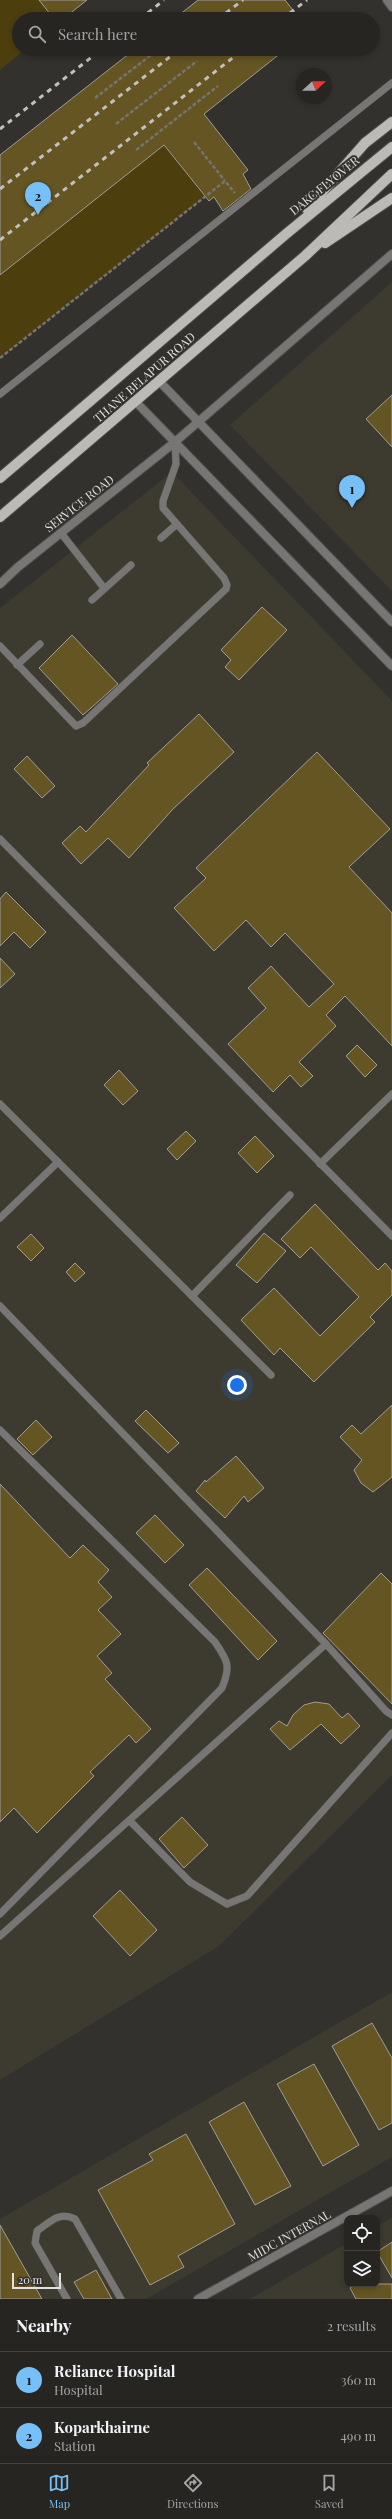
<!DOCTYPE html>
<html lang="en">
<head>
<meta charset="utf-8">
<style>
  body { margin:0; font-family:"Playfair Display",serif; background:#2e2d2a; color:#f1f3f6 }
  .controls { position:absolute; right:12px; bottom:12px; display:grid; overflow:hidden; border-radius:8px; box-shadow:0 2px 6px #0003 }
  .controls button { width:36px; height:36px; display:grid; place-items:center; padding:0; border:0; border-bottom:1px solid #424240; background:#262522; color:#f1f3f6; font:20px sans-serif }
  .compass { position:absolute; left:296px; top:68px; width:36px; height:36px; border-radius:50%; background:#262522; box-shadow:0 2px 6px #0003; rotate:68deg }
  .scale { position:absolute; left:12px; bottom:10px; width:49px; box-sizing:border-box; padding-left:4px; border:2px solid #e2e1df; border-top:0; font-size:11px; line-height:14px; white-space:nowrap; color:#e2e1df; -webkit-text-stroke:3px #33312d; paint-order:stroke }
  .you { position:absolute; left:237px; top:1385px; width:14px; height:14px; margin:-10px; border:3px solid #fff; border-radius:50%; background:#1a73e8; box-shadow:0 0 0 6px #1a73e833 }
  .badge { display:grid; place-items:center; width:26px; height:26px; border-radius:50%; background:#76c0f7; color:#111; font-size:13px; font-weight:700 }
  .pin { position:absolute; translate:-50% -33px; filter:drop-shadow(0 1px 2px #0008) }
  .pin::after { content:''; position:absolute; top:21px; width:14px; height:12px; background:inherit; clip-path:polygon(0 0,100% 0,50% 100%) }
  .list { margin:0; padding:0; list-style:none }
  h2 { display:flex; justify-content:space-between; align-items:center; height:52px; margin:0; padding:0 16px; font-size:17px }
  h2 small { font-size:13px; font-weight:400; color:#a4a5a5 }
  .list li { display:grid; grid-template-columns:26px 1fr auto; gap:12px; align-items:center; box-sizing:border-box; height:56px; padding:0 16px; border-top:1px solid #424240 }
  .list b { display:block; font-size:15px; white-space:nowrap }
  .list p { margin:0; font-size:13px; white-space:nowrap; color:#a4a5a5 }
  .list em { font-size:13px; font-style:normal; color:#a4a5a5 }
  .icon { flex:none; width:22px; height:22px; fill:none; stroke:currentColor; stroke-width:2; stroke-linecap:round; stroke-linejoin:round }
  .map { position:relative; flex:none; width:392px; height:2299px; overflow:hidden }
  .search { position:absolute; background:#262522; box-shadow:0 2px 6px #0003; left:12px; right:12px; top:12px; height:44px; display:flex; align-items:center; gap:10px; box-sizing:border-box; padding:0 14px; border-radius:22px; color:#a4a5a5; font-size:15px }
  .sheet { height:164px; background:#262522 }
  nav { display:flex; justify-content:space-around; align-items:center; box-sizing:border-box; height:56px; border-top:1px solid #424240; background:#262522; font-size:11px; color:#a4a5a5 }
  nav a { display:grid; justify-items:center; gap:2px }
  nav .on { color:#76c0f7 }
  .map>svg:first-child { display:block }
  .built { fill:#3d3a30 }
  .green { fill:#4c3e0d }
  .building { fill:#645523; stroke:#9e9d98 }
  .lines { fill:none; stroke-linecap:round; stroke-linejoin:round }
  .service-casing { stroke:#4f4d49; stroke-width:8 }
  .minor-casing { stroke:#4f4d49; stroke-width:10 }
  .tertiary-casing { stroke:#4f4d49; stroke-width:10 }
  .primary-casing { stroke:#4f4d49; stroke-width:12 }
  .path { stroke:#757470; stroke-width:2.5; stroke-dasharray:4 2; stroke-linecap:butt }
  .service { stroke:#777674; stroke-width:7 }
  .minor { stroke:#777674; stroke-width:8 }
  .tertiary { stroke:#777674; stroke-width:8 }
  .primary { stroke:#bcbab6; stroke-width:10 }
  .rail { stroke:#c2c1be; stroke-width:3; stroke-dasharray:5 5; stroke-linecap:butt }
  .labels { text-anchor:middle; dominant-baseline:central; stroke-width:4; stroke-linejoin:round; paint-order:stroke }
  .street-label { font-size:12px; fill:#e2e1df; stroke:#33312d }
</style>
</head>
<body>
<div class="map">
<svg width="392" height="2299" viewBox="0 0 392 2299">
  <rect width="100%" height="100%" fill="#33312d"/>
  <!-- built -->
  <g class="built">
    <polygon points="392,282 392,591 230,425"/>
    <polygon points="172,472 392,701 392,1775 219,1946 0,2080 0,608"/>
    <polygon points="392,1992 392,2157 146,2299 0,2299 0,2219"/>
    <polygon points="392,2217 392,2299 250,2299 347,2243 347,2284 377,2284 377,2226"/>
  </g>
  <!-- green -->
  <g class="green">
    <polygon points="0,0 39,0 54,19 19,19 19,49 26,49 0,70"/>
    <polygon points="164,145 205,197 0,358 0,275"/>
  </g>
  <!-- building -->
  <g class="building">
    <polygon points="39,0 87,0 63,19 54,19"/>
    <polygon points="198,0 285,0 300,19 174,19"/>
    <polygon points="135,49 286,49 204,114 248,170 243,174 251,189 223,211 214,197 209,201 164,145 0,275 0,155"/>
    <polygon points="392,395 392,447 366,419"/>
    <polygon points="262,607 287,630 239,680 225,667 231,660 221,650"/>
    <polygon points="72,635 118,684 83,715 39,668"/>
    <polygon points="199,714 234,752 173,809 129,858 108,838 81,864 62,843 80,826 86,832 149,765 147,763"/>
    <polygon points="317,752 390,829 349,867 392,913 392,1046 345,996 326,1015 336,1026 299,1062 313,1076 301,1087 290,1075 273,1092 228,1044 266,1008 248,988 271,966 309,1007 334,984 285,933 271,947 246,920 214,951 174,908 206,878 196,868"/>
    <polygon points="27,756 55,786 42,798 14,769"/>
    <polygon points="6,892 46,932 30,948 14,932 0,946 0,899"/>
    <polygon points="0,958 15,974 0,988"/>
    <polygon points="357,1045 377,1065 365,1077 346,1056"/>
    <polygon points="119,1070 138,1091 123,1105 104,1085"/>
    <polygon points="186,1131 196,1141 177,1160 167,1149"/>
    <polygon points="255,1136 274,1156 257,1173 238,1153"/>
    <polygon points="315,1204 378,1270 385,1263 392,1271 392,1295 370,1317 375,1322 314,1382 280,1348 274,1355 241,1320 274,1288 320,1336 359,1297 311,1247 300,1258 281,1239"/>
    <polygon points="264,1233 286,1251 257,1283 236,1265"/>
    <polygon points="31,1234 44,1248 31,1261 17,1247"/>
    <polygon points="75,1263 85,1273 75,1282 66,1272"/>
    <polygon points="392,1405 392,1477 373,1492 361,1483 354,1470 362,1460 340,1437 352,1425 361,1434"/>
    <polygon points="146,1410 179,1443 168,1453 135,1421"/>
    <polygon points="36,1420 52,1437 33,1455 17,1439"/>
    <polygon points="236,1456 264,1488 248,1502 244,1496 225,1518 196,1491 205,1480 206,1482"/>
    <polygon points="0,1484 70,1558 83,1545 109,1570 98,1582 112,1597 98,1610 121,1634 97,1656 112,1673 105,1679 151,1729 136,1743 129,1735 90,1772 94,1776 37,1833 14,1808 0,1822"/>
    <polygon points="155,1515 184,1545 165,1563 136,1533"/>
    <polygon points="207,1568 277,1641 258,1660 189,1585"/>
    <polygon points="381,1573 392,1584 392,1704 323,1633"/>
    <polygon points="315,1702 329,1704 342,1718 348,1713 360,1726 341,1744 321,1724 290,1750 270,1729 279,1721 287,1726 293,1715 304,1705"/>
    <polygon points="182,1817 208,1845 184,1868 159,1839"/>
    <polygon points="120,1890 157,1930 130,1956 93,1916"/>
    <polygon points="372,2023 392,2058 392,2123 379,2130 332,2046"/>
    <polygon points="314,2064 359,2145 323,2166 277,2084"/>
    <polygon points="244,2102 291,2186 255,2205 209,2122"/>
    <polygon points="186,2134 235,2224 178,2256 184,2267 150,2285 98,2190 153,2160 149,2154"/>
    <polygon points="0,2225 42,2299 0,2299"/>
    <polygon points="392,2242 392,2278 377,2252"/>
    <polygon points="96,2270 112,2299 84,2299 74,2282"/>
    <polygon points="356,2284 392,2284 392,2299 356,2299 350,2288"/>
  </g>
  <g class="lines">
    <!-- service casing -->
    <g class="service-casing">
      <g id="service">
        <polyline points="0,394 392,83"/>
        <polyline points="61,533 104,588"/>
        <polyline points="161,538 177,524"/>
        <polyline points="92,600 131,565"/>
        <polyline points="0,646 76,726 83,723 226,589 227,585 224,578 163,508 163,501 176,464 175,442"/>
        <polyline points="17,665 40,644"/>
        <polyline points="0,839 392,1236"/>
        <polyline points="0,1104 271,1375"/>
        <polyline points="320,1164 392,1094"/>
        <polyline points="0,1218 58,1162"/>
        <polyline points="192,1296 290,1195"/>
        <polyline points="0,1306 326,1644 386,1711 392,1715"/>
        <path d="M0,1430L215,1642C228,1661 231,1666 222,1688L0,1914"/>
        <polyline points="130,1821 190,1882 227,1904 247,1896 392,1733"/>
        <polyline points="0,1936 326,1644"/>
        <path d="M67,2299L35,2243L37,2231C50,2222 59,2211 75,2219L121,2299"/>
      </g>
    </g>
    <!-- minor casing -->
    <g class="minor-casing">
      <g id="minor">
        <polyline points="159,381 392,622"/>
        <polyline points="135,401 392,666"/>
      </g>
    </g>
    <!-- tertiary casing -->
    <g class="tertiary-casing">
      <g id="tertiary">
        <polyline points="387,0 392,7"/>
        <polyline points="0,584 18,567 175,442 392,254"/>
        <polyline points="198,2299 392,2191"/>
      </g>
    </g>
    <!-- primary casing -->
    <g class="primary-casing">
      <g id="primary">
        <polyline points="307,209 365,143 392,122"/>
        <polyline points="325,243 392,198"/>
        <polyline points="0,478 286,234 392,147"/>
        <polyline points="0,517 305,256 392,174"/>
      </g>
    </g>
    <!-- path -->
    <g class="path">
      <polyline points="95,98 159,49"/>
      <polyline points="116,124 197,61"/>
      <polyline points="194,142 225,181"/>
      <polyline points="136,150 218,86"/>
      <polyline points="0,358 225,181 235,193"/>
    </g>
    <!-- service -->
    <use href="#service" class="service"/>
    <!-- minor -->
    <use href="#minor" class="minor"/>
    <!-- tertiary -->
    <use href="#tertiary" class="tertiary"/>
    <!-- primary -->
    <use href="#primary" class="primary"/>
    <!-- rail -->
    <g class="rail">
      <polyline points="140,19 164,0"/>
      <polyline points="218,19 243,0"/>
      <polyline points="282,19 307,0"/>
      <polyline points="0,129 102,49"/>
      <polyline points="0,189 180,49"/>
      <polyline points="0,240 244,49"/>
    </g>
  </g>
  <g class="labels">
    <!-- street labels -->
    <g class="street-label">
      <text transform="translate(324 185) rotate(-39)">DAKC FLYOVER</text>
      <text transform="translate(144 377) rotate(-41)">THANE BELAPUR ROAD</text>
      <text transform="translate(79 503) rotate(-38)">SERVICE ROAD</text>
      <text transform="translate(289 2235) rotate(-29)">MIDC INTERNAL</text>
    </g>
  </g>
</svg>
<div class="controls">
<button><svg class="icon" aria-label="locate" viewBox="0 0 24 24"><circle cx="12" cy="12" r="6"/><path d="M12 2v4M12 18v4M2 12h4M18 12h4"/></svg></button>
<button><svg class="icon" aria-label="layers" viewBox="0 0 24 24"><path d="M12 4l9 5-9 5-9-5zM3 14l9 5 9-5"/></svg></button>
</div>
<svg class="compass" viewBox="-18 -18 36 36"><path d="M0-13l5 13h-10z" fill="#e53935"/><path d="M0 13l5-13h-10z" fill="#a4a5a5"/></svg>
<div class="scale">20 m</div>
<div class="you"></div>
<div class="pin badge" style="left:352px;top:508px">1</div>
<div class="pin badge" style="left:38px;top:215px">2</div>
<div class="search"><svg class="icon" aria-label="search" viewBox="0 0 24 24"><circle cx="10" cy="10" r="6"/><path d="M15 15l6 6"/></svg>Search here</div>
</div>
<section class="sheet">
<h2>Nearby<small>2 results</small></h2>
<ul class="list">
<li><span class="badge">1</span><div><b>Reliance Hospital</b><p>Hospital</p></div><em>360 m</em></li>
<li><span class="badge">2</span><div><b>Koparkhairne</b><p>Station</p></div><em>490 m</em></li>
</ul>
</section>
<nav>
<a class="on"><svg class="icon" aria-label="map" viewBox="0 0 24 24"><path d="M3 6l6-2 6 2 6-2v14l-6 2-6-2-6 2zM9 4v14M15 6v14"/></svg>Map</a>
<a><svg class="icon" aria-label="directions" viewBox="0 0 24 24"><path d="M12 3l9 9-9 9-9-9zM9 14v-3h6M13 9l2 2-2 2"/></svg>Directions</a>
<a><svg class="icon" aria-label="saved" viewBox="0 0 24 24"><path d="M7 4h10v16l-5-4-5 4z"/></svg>Saved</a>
</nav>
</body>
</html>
